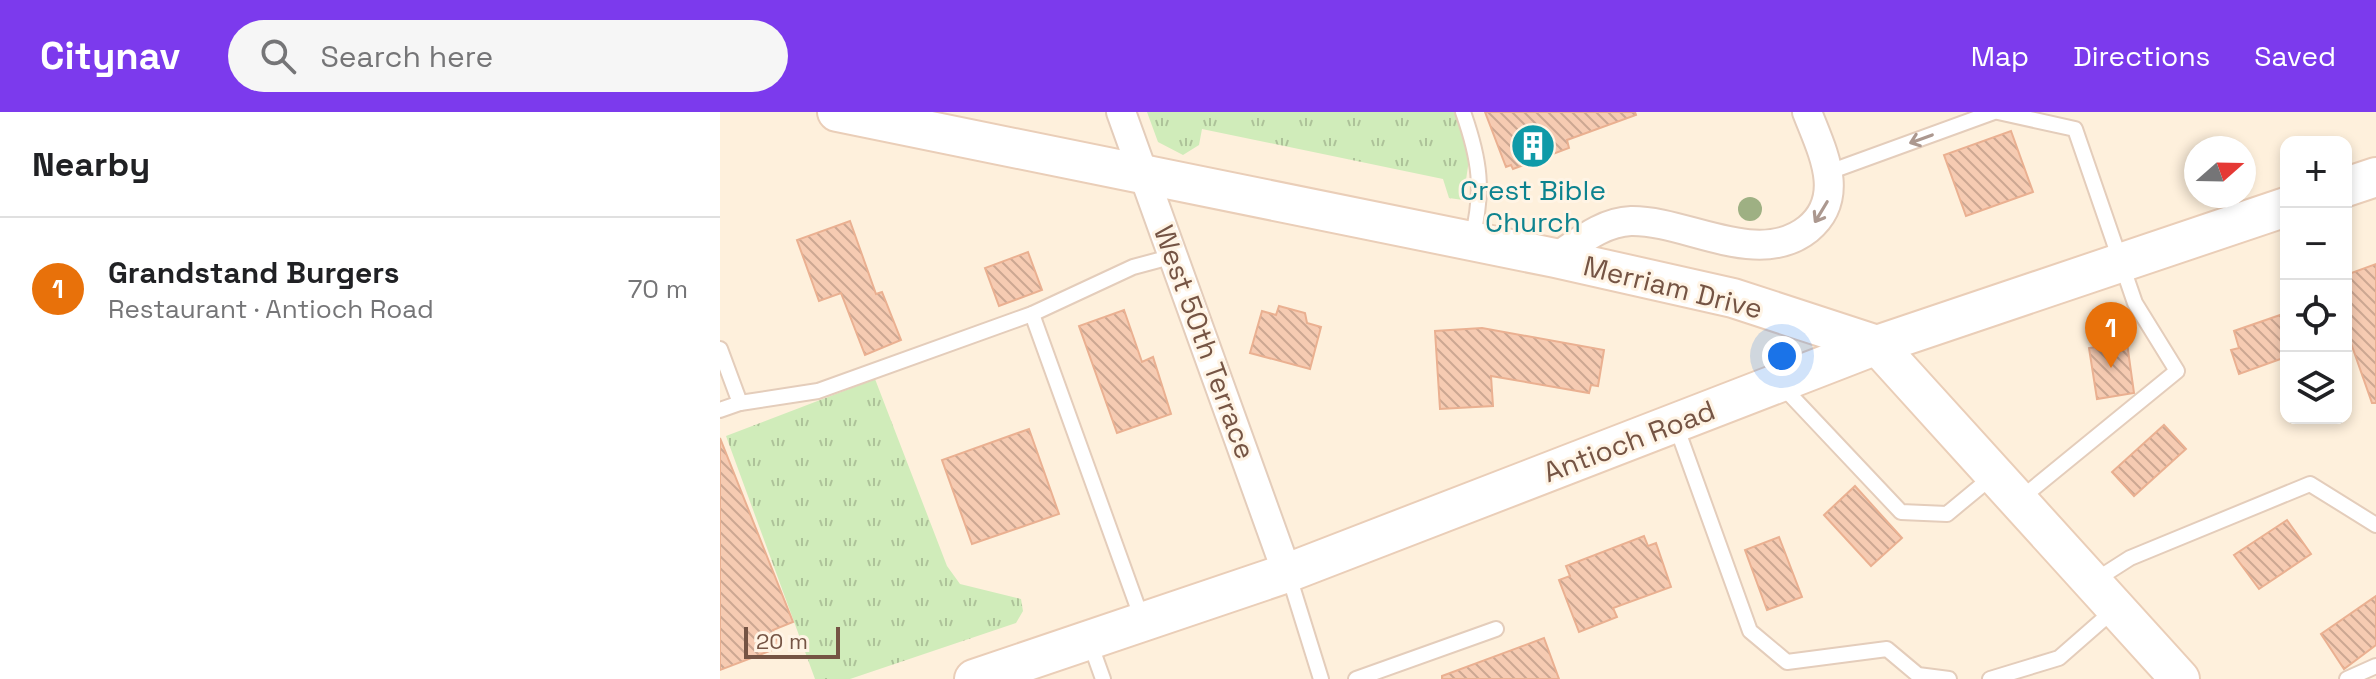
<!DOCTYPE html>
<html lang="en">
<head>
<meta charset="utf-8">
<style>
  body { margin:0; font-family:"Space Grotesk",sans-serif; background:#f6f6f6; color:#202124 }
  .controls { position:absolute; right:24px; top:24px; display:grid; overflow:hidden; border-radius:16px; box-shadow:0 4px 12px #0003 }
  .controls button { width:72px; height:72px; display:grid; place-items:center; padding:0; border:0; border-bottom:2px solid #e0e0e0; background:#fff; color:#202124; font:40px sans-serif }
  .compass { position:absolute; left:1464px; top:24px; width:72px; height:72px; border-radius:50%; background:#fff; box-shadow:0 4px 12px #0003; rotate:70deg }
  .scale { position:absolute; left:24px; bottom:20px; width:96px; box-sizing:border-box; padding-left:8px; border:4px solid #755444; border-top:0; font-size:22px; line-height:28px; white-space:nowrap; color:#755444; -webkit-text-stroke:6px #fff4e5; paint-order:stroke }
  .you { position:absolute; left:1062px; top:244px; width:28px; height:28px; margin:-20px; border:6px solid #fff; border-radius:50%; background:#1a73e8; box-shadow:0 0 0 12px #1a73e833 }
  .badge { display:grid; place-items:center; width:52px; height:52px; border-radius:50%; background:#7c3aed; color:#fff; font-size:26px; font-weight:700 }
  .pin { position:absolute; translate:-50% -66px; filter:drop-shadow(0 2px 4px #0008) }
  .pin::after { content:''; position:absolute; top:42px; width:28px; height:24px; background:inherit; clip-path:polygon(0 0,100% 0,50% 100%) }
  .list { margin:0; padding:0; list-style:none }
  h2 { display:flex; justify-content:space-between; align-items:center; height:104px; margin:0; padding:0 32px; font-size:34px }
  h2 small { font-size:26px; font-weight:400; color:#757577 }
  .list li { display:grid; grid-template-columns:52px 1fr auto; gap:24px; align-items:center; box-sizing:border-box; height:144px; padding:0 32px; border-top:2px solid #e0e0e0 }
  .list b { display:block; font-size:30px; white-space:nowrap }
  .list p { margin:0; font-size:26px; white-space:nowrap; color:#757577 }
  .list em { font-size:26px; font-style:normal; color:#757577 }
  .icon { flex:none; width:44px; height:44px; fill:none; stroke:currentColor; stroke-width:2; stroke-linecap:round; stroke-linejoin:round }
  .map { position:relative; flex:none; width:1656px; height:567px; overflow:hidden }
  header { display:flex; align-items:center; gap:48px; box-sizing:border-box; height:112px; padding:0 40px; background:#7c3aed; color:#fff }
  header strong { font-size:38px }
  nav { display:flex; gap:44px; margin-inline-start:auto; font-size:28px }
  .search { width:560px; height:72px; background:#f6f6f6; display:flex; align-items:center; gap:20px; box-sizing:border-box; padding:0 28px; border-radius:44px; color:#757577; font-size:30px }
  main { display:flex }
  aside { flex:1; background:#fff }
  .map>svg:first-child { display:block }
  .grass { fill:url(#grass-tufts) }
  .building { fill:url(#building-back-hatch); stroke:#eab091; stroke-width:2 }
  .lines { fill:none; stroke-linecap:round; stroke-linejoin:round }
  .service-casing { stroke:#e4cdbb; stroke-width:18 }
  .minor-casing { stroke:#e4cdbb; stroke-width:32 }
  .secondary-casing { stroke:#eaceb8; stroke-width:42 }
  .service { stroke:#fff; stroke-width:14 }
  .minor { stroke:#fff; stroke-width:28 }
  .secondary { stroke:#fff; stroke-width:38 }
  .tree { fill:#9eb083 }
  .oneway { stroke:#ac988f }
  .labels { text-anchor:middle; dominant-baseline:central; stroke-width:6; stroke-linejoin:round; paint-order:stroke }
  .culture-label { font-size:28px; fill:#0d838f; stroke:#fff4e5 }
  .street-label { font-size:28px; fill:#755444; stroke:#fff4e5 }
</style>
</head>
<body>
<header>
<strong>Citynav</strong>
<div class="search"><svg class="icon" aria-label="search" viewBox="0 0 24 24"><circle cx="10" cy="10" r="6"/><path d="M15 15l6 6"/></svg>Search here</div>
<nav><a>Map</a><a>Directions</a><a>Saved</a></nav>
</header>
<main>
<aside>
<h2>Nearby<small></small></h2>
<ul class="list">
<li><span class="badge" style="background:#e8710a">1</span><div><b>Grandstand Burgers</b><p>Restaurant · Antioch Road</p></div><em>70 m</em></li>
</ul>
</aside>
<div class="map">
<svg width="1656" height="567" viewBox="0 0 1656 567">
  <defs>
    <pattern id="grass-tufts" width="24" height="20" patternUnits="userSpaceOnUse" patternTransform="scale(2)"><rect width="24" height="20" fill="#d0ecba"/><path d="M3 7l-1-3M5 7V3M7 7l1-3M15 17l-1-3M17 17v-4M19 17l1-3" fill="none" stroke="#adc299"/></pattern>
    <pattern id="building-back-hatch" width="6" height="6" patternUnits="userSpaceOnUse" patternTransform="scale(2)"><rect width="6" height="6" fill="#f6cbb2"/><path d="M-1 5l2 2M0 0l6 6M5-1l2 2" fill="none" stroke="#cca792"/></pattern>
  </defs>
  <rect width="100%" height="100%" fill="#fef0dc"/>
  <!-- grass -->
  <g class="grass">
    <polygon points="427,0 736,0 750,41 743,88 729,86 723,67 482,17 479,33 463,43 438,30"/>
    <polygon points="155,267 227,454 240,472 301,487 303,499 296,511 130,567 95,567 6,324"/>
  </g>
  <!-- building -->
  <g class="building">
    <polygon points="765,0 915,0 916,3 847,28 849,36 793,57 791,53 786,55"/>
    <polygon points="1291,19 1313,80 1246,104 1224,43"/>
    <polygon points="130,109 156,182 162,180 181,228 145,243 121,181 99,189 77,128"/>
    <polygon points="308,140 322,178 279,194 265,156"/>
    <polygon points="1656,152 1656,291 1652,291 1626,217 1626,163"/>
    <polygon points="559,194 585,201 587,211 601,215 590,257 530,241 542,199 556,203"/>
    <polygon points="404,198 422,250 433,245 451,302 397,321 359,214"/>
    <polygon points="1566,201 1566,245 1519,262 1511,238 1519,236 1514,219"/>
    <polygon points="762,216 884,238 878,274 871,273 869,281 771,264 773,294 720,297 715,219"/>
    <polygon points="1407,231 1414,281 1377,287 1369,236"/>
    <polygon points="1444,313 1466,337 1414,384 1392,360"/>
    <polygon points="309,317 339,402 252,432 222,348"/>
    <polygon points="0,326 73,510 53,518 60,535 0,558"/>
    <polygon points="1135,374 1182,426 1151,454 1104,403"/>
    <polygon points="1567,408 1591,442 1539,477 1514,443"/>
    <polygon points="924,424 928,434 936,431 951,475 893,496 897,505 859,520 839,468 850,464 846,454"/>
    <polygon points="1059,425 1082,485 1047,498 1025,438"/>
    <polygon points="1656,484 1656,533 1624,557 1601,522"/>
    <polygon points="824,526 839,567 722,567 722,564"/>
  </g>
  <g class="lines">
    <!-- service casing -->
    <g class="service-casing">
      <g id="service">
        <path d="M743,0C760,48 764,78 752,127"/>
        <polyline points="1278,0 1355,17 1415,191 1457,259 1299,388"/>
        <polyline points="1109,60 1274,0"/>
        <polyline points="312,202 422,507"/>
        <polyline points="0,237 20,291 0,298"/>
        <polyline points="1062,274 1181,400 1227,402 1273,364"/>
        <polyline points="20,291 98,279 312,202 413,155 454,144"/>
        <polyline points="955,311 1030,519 1067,550 1167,537 1198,563 1229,567"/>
        <polyline points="568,461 601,567"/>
        <polyline points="1374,469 1410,446 1590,372 1656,413"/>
        <polyline points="369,528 383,567"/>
        <polyline points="636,567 776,517"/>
        <polyline points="1270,567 1339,546 1395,497"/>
        <polyline points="1627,567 1656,554"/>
      </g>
    </g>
    <!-- minor casing -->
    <g class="minor-casing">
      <g id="minor">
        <polyline points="401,0 567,461"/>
        <path d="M835,146C858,131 882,110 911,109C966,108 1038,157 1088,117C1127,85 1102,39 1087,0"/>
      </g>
    </g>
    <!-- secondary casing -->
    <g class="secondary-casing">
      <g id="secondary">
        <polyline points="117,0 835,146 1013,186 1157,233 1460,567"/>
        <polyline points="1626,75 1656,65"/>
        <polyline points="254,567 567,461 1157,233 1566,95"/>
      </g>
    </g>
    <!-- service -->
    <use href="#service" class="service"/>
    <!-- minor -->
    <use href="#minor" class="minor"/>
    <!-- secondary -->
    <use href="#secondary" class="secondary"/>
  </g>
  <!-- trees -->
  <circle class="tree" cx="1030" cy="97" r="12"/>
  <!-- one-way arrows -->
  <defs><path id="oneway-shaft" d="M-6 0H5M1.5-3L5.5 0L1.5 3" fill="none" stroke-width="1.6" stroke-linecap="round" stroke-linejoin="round" transform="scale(2)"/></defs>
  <g class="oneway">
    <use href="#oneway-shaft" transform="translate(1201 27) rotate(160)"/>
    <use href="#oneway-shaft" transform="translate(1101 100) rotate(121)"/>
  </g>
  <!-- icons -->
  <defs>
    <g id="building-disc" transform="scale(2.3)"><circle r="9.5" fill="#0f9aa8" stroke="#fff4e5"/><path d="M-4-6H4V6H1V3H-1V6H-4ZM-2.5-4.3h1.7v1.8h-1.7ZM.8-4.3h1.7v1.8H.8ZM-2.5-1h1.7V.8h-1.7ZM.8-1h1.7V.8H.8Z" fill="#fff"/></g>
  </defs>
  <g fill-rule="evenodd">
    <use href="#building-disc" x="813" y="34"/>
  </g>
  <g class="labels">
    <!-- culture labels -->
    <g class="culture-label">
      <text x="813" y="78">Crest Bible<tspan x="813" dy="32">Church</tspan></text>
    </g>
    <!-- street labels -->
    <g class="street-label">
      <text transform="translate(953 175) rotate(14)">Merriam Drive</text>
      <text transform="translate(485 230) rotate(70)">West 50th Terrace</text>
      <text transform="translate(909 329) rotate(-21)">Antioch Road</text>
    </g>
  </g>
</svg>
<div class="controls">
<button>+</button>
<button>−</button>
<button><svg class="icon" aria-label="locate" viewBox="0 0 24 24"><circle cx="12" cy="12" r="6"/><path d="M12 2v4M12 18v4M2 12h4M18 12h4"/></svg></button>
<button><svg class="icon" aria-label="layers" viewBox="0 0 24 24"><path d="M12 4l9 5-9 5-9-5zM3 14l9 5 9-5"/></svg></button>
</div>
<svg class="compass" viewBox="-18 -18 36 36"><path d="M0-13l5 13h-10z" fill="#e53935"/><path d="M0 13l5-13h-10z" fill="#757577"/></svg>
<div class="scale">20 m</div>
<div class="you"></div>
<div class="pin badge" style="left:1391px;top:256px;background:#e8710a">1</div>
</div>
</main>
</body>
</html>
